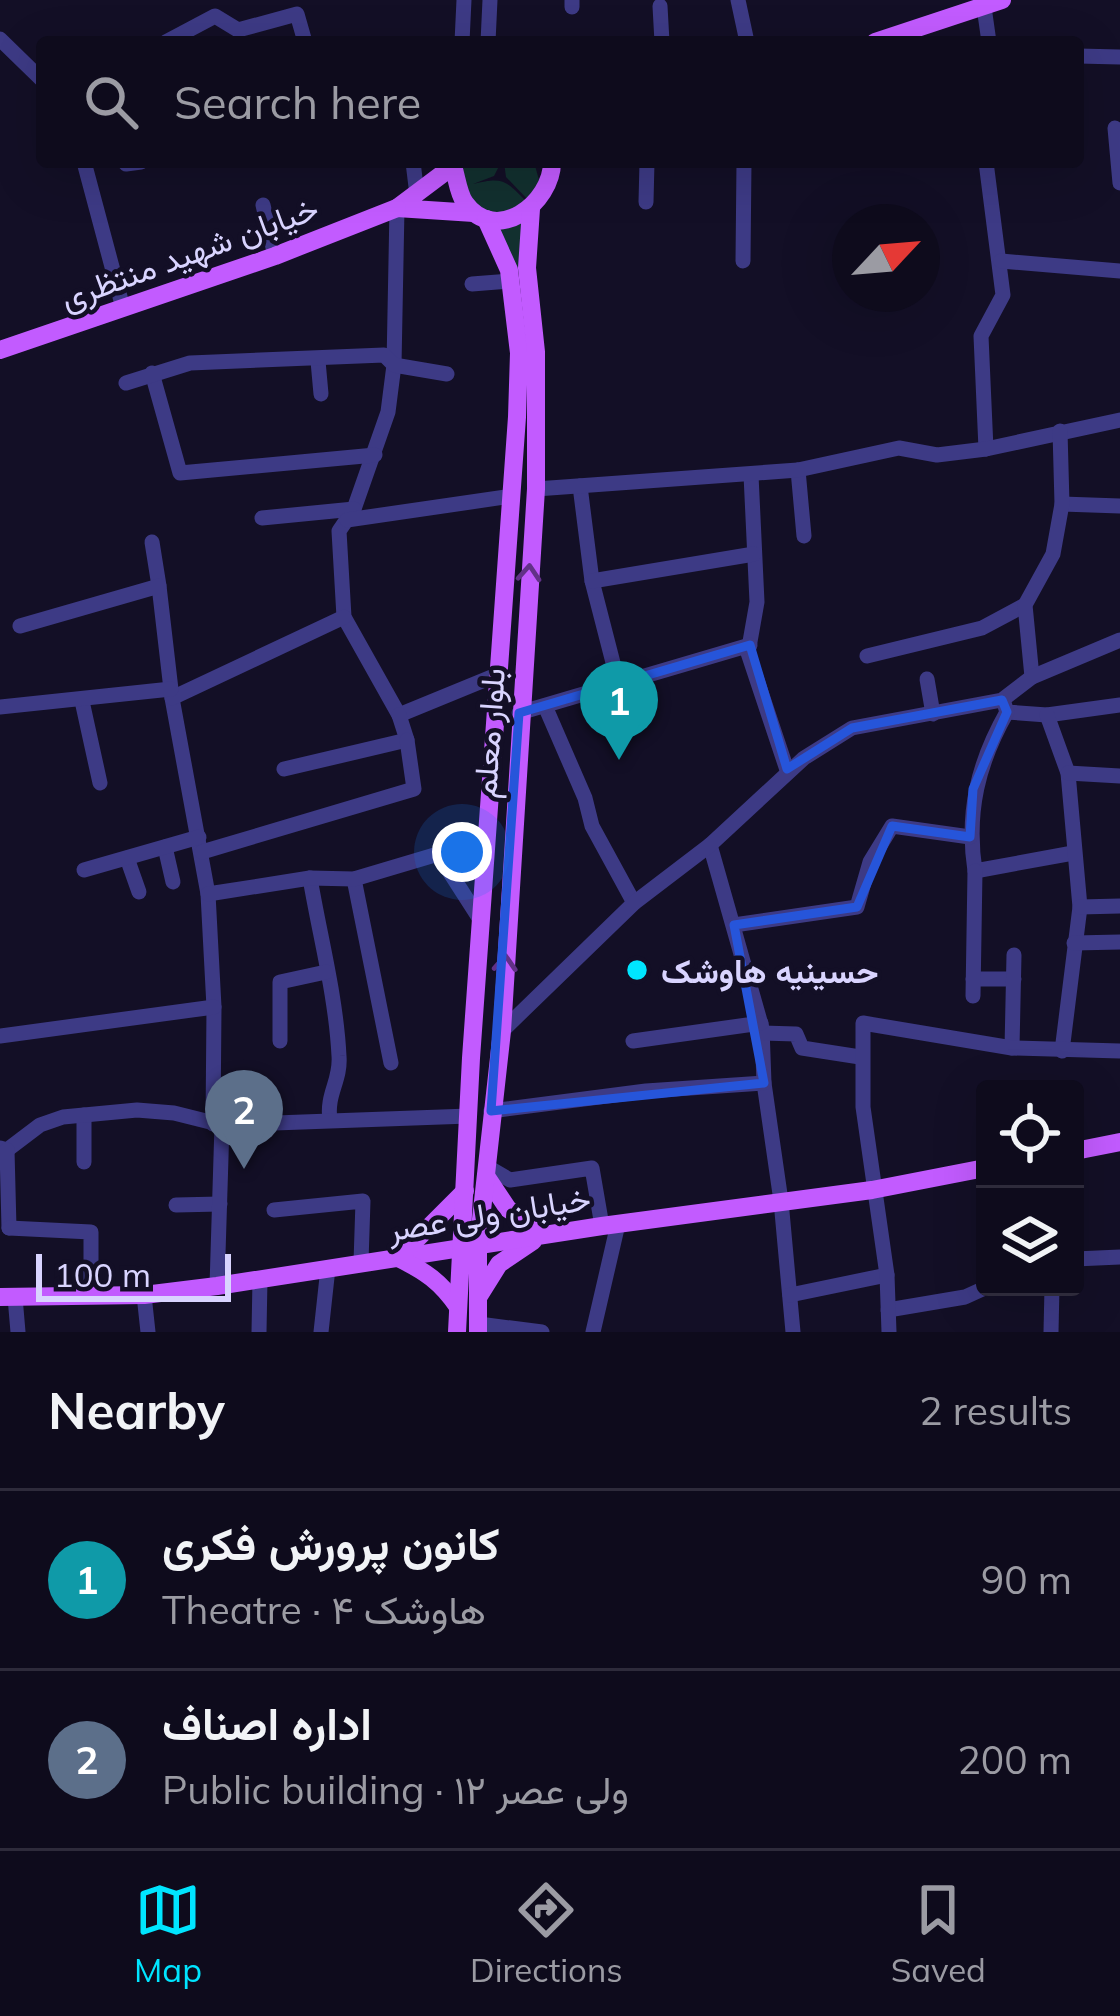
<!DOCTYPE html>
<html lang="en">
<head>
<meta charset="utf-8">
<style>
  body { margin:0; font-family:Mulish,Vazirmatn,sans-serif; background:#1c1929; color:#f1f3f6 }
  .controls { position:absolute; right:36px; bottom:36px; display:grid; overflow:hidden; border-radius:12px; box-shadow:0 12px 48px #0002 }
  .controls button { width:108px; height:108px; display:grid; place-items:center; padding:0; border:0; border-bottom:3px solid #2e2b3b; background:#0e0b1c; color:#f1f3f6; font:60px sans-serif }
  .compass { position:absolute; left:832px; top:204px; width:108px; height:108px; border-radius:50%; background:#0e0b1c; box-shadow:0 12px 48px #0002; rotate:64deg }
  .scale { position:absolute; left:36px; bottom:30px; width:195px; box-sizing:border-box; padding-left:12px; border:6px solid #d9d4ff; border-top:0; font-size:33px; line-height:42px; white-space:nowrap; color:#d9d4ff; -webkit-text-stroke:9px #130f26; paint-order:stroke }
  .you { position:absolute; left:462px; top:852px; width:42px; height:42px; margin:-30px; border:9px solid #fff; border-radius:50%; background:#1a73e8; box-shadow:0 0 0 18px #1a73e833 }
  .badge { display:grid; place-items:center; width:78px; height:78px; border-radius:50%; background:#00e5ff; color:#fff; font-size:39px; font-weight:700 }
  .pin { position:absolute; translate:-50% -99px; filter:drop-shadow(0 3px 6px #0008) }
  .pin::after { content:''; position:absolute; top:63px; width:42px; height:36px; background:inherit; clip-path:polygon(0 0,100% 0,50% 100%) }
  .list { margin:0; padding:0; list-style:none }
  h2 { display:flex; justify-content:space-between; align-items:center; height:156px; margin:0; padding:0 48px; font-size:51px }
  h2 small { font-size:39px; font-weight:400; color:#9b9ba3 }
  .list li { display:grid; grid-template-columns:78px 1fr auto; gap:36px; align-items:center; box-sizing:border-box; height:180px; padding:0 48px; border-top:3px solid #2e2b3b }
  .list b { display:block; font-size:45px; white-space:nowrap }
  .list p { margin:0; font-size:39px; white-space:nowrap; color:#9b9ba3 }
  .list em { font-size:39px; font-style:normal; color:#9b9ba3 }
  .icon { flex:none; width:66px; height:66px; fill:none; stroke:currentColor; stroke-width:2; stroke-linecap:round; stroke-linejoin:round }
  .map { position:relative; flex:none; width:1120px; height:1332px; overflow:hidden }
  .search { position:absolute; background:#0e0b1c; box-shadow:0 12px 48px #0002; left:36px; right:36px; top:36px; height:132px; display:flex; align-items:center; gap:30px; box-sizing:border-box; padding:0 42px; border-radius:12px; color:#9b9ba3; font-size:45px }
  .sheet { height:516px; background:#0e0b1c }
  nav { display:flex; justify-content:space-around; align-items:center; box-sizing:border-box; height:168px; border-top:3px solid #2e2b3b; background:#0e0b1c; font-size:33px; color:#9b9ba3 }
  nav a { display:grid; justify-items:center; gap:6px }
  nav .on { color:#00e5ff }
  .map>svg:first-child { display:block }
  .green { fill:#12302f }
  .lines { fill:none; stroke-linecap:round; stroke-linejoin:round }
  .minor { stroke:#3d3a85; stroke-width:15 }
  .major { stroke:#c25bff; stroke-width:18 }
  .oneway { stroke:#623188 }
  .marked { fill:none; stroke:#2655da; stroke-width:9; stroke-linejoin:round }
  .poi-dot { fill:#00e5ff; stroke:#130f26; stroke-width:4.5 }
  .labels { text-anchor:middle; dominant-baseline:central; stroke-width:9; stroke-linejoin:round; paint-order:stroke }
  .street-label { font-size:33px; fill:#d9d4ff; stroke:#130f26 }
  .poi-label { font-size:33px; font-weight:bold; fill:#d9d4ff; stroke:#130f26; text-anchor:start }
</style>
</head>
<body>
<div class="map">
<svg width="1120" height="1332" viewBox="0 0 1120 1332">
  <rect width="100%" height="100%" fill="#130f26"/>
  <!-- green -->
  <g class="green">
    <path d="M463,162H501L494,176L473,184C505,176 506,181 530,205L526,268L511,270L475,212L460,167Z"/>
    <polygon points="504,162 534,162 539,180 531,203 506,177"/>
  </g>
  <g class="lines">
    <!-- minor -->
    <g class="minor">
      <polyline points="738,0 747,42"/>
      <polyline points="983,0 989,42"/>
      <polyline points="660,6 662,42"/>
      <polyline points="572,7 572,0"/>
      <polyline points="0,39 42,80"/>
      <polyline points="166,42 215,16 238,30 297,14 305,42"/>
      <polyline points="462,42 464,0"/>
      <polyline points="488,42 490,0"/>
      <polyline points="1078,56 1120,57"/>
      <polyline points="1115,128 1120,183"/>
      <polyline points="84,162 123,308"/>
      <polyline points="413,162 417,195"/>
      <polyline points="986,162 1003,295 981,336 986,449"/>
      <polyline points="126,164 141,162"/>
      <polyline points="646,202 647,162"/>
      <polyline points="263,205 275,256"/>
      <polyline points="397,208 394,365 388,412 354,509 339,531 344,617 399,715 499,674"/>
      <polyline points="743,261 744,162"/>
      <polyline points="1001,261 1120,271"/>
      <polyline points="472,284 511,281"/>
      <polyline points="318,361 321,394"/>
      <polyline points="152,373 180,473 375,455"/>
      <polyline points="126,383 190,363 384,355 394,365 447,374"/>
      <polyline points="798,470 804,536"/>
      <polyline points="751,475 757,602 748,653 787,770"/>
      <polyline points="580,486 592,581 619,686"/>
      <polyline points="536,489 798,470 899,448 937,455 986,449 1120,420"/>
      <polyline points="1062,504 1120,506"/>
      <polyline points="262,518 354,509"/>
      <polyline points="347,520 512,496"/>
      <polyline points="152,542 159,586"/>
      <polyline points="592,581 754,554"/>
      <polyline points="20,626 159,586 172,698 208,894 214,1007 213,1124"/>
      <polyline points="867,656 982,628 1025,605"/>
      <polyline points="1032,677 1025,605 1053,554 1062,504 1060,431"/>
      <polyline points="927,679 933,714"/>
      <polyline points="172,698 344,617"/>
      <polyline points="82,701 100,783"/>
      <polyline points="1004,703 1007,712 1047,715 1120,705"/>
      <polyline points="545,706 585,798 592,826 634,903"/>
      <polyline points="0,707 171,689"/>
      <path d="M1007,712C978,763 966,812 975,871L1073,853"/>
      <polyline points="519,713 750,645"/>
      <polyline points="1047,715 1068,773 1080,907 1062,1051"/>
      <polyline points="284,769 407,740 399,715"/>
      <polyline points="1068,773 1120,776"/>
      <polyline points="710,845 762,1028 764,1083 781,1201 793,1332"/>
      <polyline points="165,847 173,882"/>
      <polyline points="202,852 414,789 407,740"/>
      <polyline points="127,858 139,892"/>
      <polyline points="84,870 199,837"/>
      <path d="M310,878C320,937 336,996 339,1056C341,1081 326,1094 330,1120"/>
      <polyline points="354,879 391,1063"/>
      <polyline points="208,894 310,878 354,879 438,854 481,921"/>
      <polyline points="1080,907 1120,906"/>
      <polyline points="734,925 857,907 870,862 892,826 970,837"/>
      <polyline points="1074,943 1120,942"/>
      <polyline points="973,979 1014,979"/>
      <polyline points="973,996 975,871"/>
      <polyline points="502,1031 634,903 710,845 804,758 852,728 1002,700 1032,677 1120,640"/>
      <polyline points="762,1033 796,1034 802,1048 860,1057"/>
      <polyline points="0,1036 214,1007"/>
      <polyline points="280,1041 280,982 326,972"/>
      <polyline points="633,1041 761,1023"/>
      <polyline points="1012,1048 1014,955"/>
      <polyline points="491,1111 646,1091 764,1083"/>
      <polyline points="84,1115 84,1162"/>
      <polyline points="0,1148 7,1150 40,1125 63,1117 137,1110 174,1113 222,1125 469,1116"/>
      <polyline points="7,1150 9,1228"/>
      <polyline points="486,1166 510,1180 592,1168 602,1226"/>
      <polyline points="176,1205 220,1204"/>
      <polyline points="274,1210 363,1201 361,1262"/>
      <polyline points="9,1228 91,1232 91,1296"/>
      <polyline points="1075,1259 1120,1257"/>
      <polyline points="217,1286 222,1125"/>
      <polyline points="144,1295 148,1332"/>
      <polyline points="790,1295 887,1275"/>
      <polyline points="15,1297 18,1332"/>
      <polyline points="888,1310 965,1297 987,1287"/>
      <polyline points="479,1324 542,1332"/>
      <polyline points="259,1332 260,1279"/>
      <polyline points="321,1332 328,1268"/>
      <polyline points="593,1332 618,1224"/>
      <polyline points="889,1332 887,1275 863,1107 863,1023 1012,1048 1120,1051"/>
      <polyline points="1051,1332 1052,1287"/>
    </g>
    <!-- major -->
    <g class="major">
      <polyline points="875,42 1002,0"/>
      <path d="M456,162L453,166C457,178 458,193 465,203C496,246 552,203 552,162"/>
      <polyline points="453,166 397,208 474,213"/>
      <polyline points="0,350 275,256 397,208"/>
      <polyline points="1075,1151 1120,1142"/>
      <polyline points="486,1176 508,1209 546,1234"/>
      <polyline points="479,1296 499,1264 533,1241"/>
      <polyline points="0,1297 144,1295 217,1286 602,1226 872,1190 985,1168"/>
      <path d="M458,1307C441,1282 425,1271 398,1258L465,1191"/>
      <polyline points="457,1332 471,1058 517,417 519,353 509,270 486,219"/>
      <polyline points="478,1332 478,1246 502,1031 536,489 536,352 527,268 531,209"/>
    </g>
  </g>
  <!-- one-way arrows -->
  <defs><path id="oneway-chevron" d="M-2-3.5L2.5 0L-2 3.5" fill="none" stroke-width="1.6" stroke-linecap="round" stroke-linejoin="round" transform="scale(3)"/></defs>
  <g class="oneway">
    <use href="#oneway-chevron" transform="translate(529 573) rotate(-86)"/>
    <use href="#oneway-chevron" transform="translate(505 963) rotate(-87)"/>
  </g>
  <!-- marked area -->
  <path class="marked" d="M750,645L787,769L852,728L1002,700L1007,712L973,789L970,837L892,826L857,907L734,925L764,1083L491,1111L519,713Z"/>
  <!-- markers -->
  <circle class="poi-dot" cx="637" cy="970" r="12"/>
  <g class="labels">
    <!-- street labels -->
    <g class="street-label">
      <text transform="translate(189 252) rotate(-20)">خیابان شهید منتظری</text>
      <text transform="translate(488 733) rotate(-86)">بلوار معلم</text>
      <text transform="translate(489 1213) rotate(-9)">خیابان ولی عصر</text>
    </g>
    <!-- poi labels -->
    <g class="poi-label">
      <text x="661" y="970">حسینیه هاوشک</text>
    </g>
  </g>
</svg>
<div class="controls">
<button><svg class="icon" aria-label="locate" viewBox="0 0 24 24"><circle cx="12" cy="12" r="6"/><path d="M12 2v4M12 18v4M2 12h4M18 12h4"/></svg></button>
<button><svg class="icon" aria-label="layers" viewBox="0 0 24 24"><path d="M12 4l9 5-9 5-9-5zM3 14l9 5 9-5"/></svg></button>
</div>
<svg class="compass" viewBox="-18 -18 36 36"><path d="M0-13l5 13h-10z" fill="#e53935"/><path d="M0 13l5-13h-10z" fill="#9b9ba3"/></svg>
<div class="scale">100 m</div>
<div class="you"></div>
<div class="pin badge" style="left:619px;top:760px;background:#0f9aa8">1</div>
<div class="pin badge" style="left:244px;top:1169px;background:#5c6f8a">2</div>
<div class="search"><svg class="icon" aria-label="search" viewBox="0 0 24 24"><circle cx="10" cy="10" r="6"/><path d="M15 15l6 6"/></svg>Search here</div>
</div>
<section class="sheet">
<h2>Nearby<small>2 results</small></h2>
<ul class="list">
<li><span class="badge" style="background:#0f9aa8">1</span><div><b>کانون پرورش فکری</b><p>Theatre · هاوشک ۴</p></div><em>90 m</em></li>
<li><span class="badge" style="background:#5c6f8a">2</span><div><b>اداره اصناف</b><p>Public building · ولی عصر ۱۲</p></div><em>200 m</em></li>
</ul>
</section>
<nav>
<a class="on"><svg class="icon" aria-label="map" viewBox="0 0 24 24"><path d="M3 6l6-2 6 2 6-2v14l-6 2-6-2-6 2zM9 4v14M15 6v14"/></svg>Map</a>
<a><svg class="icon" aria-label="directions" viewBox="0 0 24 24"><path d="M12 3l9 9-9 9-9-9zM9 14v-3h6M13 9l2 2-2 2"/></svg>Directions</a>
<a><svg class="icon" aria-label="saved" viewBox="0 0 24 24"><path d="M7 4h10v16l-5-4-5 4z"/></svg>Saved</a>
</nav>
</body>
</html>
